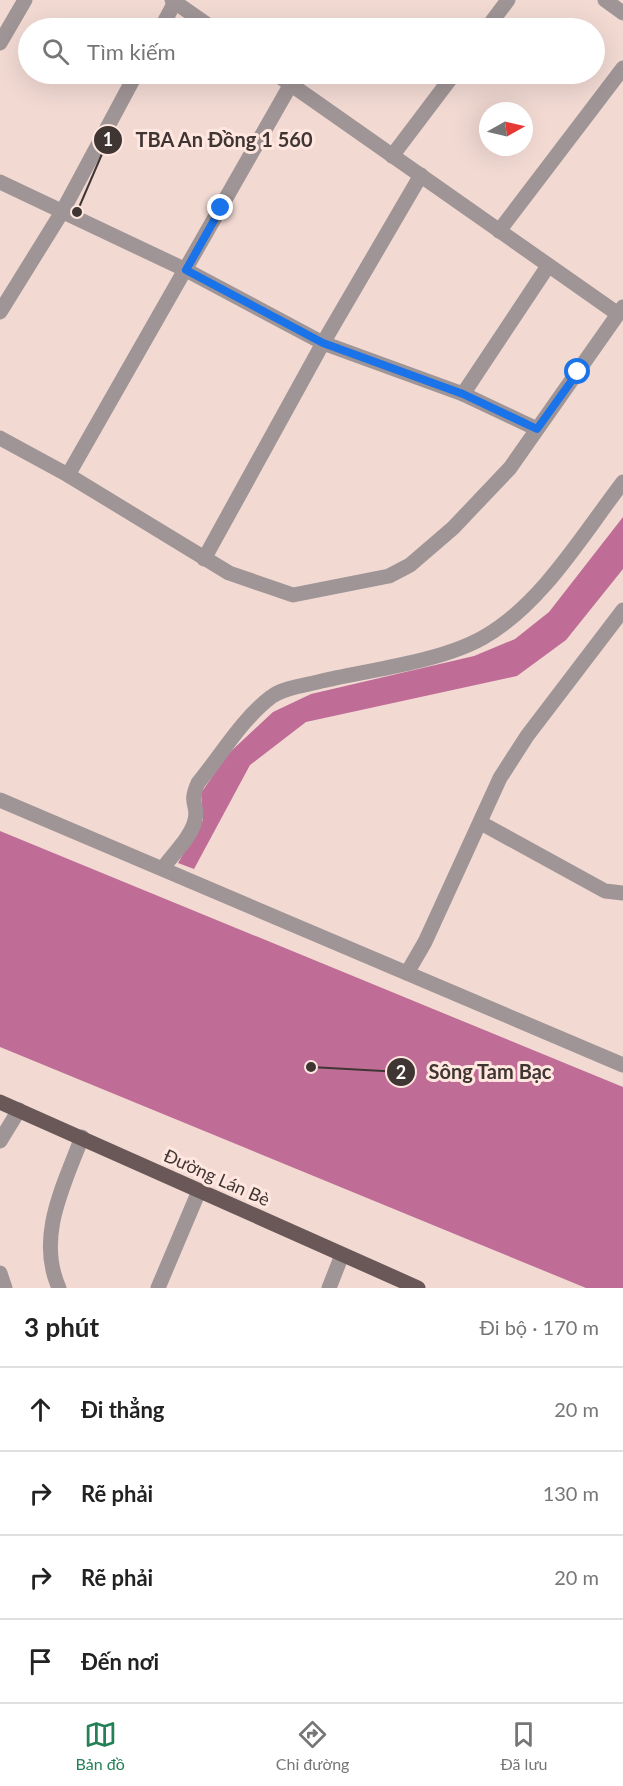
<!DOCTYPE html>
<html lang="vi">
<head>
<meta charset="utf-8">
<style>
  body { margin:0; font-family:Lato,sans-serif; background:#f6f6f6; color:#222 }
  .compass { position:absolute; left:479px; top:102px; width:54px; height:54px; border-radius:50%; background:#fff; box-shadow:0 6px 24px #0002; rotate:82deg }
  .stop { position:absolute; width:18px; height:18px; margin:-14px; border:4px solid #1a73e8; border-radius:50%; background:#fff }
  .stop.end { background:#1a73e8; border-color:#fff; box-shadow:0 2px 6px #0008 }
  .list { margin:0; padding:0; list-style:none }
  h2 { display:flex; justify-content:space-between; align-items:center; height:78px; margin:0; padding:0 24px; font-size:26px }
  h2 small { font-size:20px; font-weight:400; color:#767676 }
  .list li { display:grid; grid-template-columns:39px 1fr auto; gap:18px; align-items:center; box-sizing:border-box; height:84px; padding:0 24px; border-top:2px solid #e0e0e0 }
  .list b { display:block; font-size:22px; white-space:nowrap }
  .list em { font-size:20px; font-style:normal; color:#767676 }
  .icon { flex:none; width:33px; height:33px; fill:none; stroke:currentColor; stroke-width:2; stroke-linecap:round; stroke-linejoin:round }
  .map { position:relative; flex:none; width:623px; height:1288px; overflow:hidden }
  .search { position:absolute; background:#fff; box-shadow:0 6px 24px #0002; left:18px; right:18px; top:18px; height:66px; display:flex; align-items:center; gap:15px; box-sizing:border-box; padding:0 21px; border-radius:33px; color:#767676; font-size:22px }
  .sheet { height:414px; background:#fff }
  nav { display:flex; justify-content:space-around; align-items:center; box-sizing:border-box; height:84px; border-top:2px solid #e0e0e0; background:#fff; font-size:16px; color:#767676 }
  nav a { display:grid; justify-items:center; gap:3px }
  nav .on { color:#248056 }
  .map>svg:first-child { display:block }
  .water { fill:#bf6d97 }
  .lines { fill:none; stroke-linecap:round; stroke-linejoin:round }
  .minor { stroke:#a09596; stroke-width:15 }
  .major { stroke:#6a5859; stroke-width:15 }
  .route { stroke:#1a73e8; stroke-width:8 }
  .labels { text-anchor:middle; dominant-baseline:central; stroke-width:6; stroke-linejoin:round; paint-order:stroke }
  .street-label { font-size:18px; fill:#3f3633; stroke:#ffe7e0 }
  .leader { fill:none; stroke:#3f3633; stroke-width:2 }
  .callout-dot { fill:#3f3633; stroke:#ffe7e0; stroke-width:2 }
  .mark-label { font-size:18px; text-anchor:middle; font-weight:bold; fill:#fff }
  .callout-label { font-size:20px; text-anchor:middle; font-weight:bold; fill:#3f3633; stroke:#ffe7e0; stroke-width:6; stroke-linejoin:round; paint-order:stroke }
</style>
</head>
<body>
<div class="map">
<svg width="623" height="1288" viewBox="0 0 623 1288">
  <rect width="100%" height="100%" fill="#f2dad3"/>
  <!-- water -->
  <g class="water">
    <polygon points="623,517 623,569 566,640 517,676 306,722 250,765 194,869 178,863 203,820 201,793 228,754 273,712 311,694 474,656 515,639 549,612"/>
    <polygon points="0,831 623,1087 623,1288 586,1288 0,1047"/>
  </g>
  <g class="lines">
    <!-- minor -->
    <g class="minor">
      <polyline points="172,0 212,28"/>
      <polyline points="605,0 623,13"/>
      <polyline points="161,28 175,2"/>
      <polyline points="487,28 508,0"/>
      <polyline points="0,43 25,0"/>
      <polyline points="276,74 618,314"/>
      <polyline points="392,156 454,74"/>
      <polyline points="0,182 186,270 323,343 463,394 537,429"/>
      <polyline points="499,231 623,68"/>
      <polyline points="0,312 62,212 136,74"/>
      <polyline points="463,394 548,266"/>
      <polyline points="0,438 68,475 229,573 293,595 389,576 410,565 453,528 510,468 623,307"/>
      <polyline points="68,475 291,84"/>
      <polyline points="204,559 323,343 421,175"/>
      <polyline points="0,800 623,1065"/>
      <polyline points="481,823 605,891 623,893"/>
      <path d="M163,868C173,854 192,836 195,820C199,804 188,805 198,783C221,755 242,719 271,697C282,688 305,685 318,682C368,670 441,662 484,637C542,604 583,534 623,482"/>
      <polyline points="407,973 425,942 500,778 527,736 623,610"/>
      <polyline points="0,1141 19,1110"/>
      <polyline points="0,1273 5,1288"/>
      <path d="M59,1288C36,1237 64,1185 82,1137"/>
      <polyline points="158,1288 199,1191"/>
      <polyline points="329,1288 342,1255"/>
    </g>
    <!-- major -->
    <polyline class="major" points="0,1102 418,1288"/>
  </g>
  <g class="lines">
    <!-- route -->
    <polyline class="route" points="221,208 186,270 323,343 463,394 537,429 578,372"/>
  </g>
  <g class="labels">
    <!-- street labels -->
    <g class="street-label">
      <text transform="translate(217 1177) rotate(24)">Đường Lán Bè</text>
    </g>
  </g>
  <!-- callouts -->
  <path class="leader" d="M77 212L108 140M311 1067L401 1072"/>
  <g class="callout-dot">
    <circle cx="77" cy="212" r="6"/>
    <circle cx="311" cy="1067" r="6"/>
    <circle cx="108" cy="140" r="15"/>
    <circle cx="401" cy="1072" r="15"/>
  </g>
  <g class="mark-label">
    <text x="108" y="146">1</text>
    <text x="401" y="1079">2</text>
  </g>
  <g class="callout-label">
    <text x="224" y="147">TBA An Đồng 1 560</text>
    <text x="490" y="1079">Sông Tam Bạc</text>
  </g>
</svg>
<svg class="compass" viewBox="-18 -18 36 36"><path d="M0-13l5 13h-10z" fill="#e53935"/><path d="M0 13l5-13h-10z" fill="#767676"/></svg>
<div class="stop" style="left:578px;top:372px"></div>
<div class="stop end" style="left:221px;top:208px"></div>
<div class="search"><svg class="icon" aria-label="search" viewBox="0 0 24 24"><circle cx="10" cy="10" r="6"/><path d="M15 15l6 6"/></svg>Tìm kiếm</div>
</div>
<section class="sheet">
<h2>3 phút<small>Đi bộ · 170 m</small></h2>
<ul class="list">
<li><svg class="icon" aria-label="ahead" viewBox="0 0 24 24"><path d="M12 20V5M6 11l6-6 6 6"/></svg><div><b>Đi thẳng</b></div><em>20 m</em></li>
<li><svg class="icon" aria-label="right" viewBox="0 0 24 24"><path d="M7 20v-9h11M14 6l5 5-5 5"/></svg><div><b>Rẽ phải</b></div><em>130 m</em></li>
<li><svg class="icon" aria-label="right" viewBox="0 0 24 24"><path d="M7 20v-9h11M14 6l5 5-5 5"/></svg><div><b>Rẽ phải</b></div><em>20 m</em></li>
<li><svg class="icon" aria-label="arrive" viewBox="0 0 24 24"><path d="M6 21V4h12l-3 4 3 4H6"/></svg><div><b>Đến nơi</b></div></li>
</ul>
</section>
<nav>
<a class="on"><svg class="icon" aria-label="map" viewBox="0 0 24 24"><path d="M3 6l6-2 6 2 6-2v14l-6 2-6-2-6 2zM9 4v14M15 6v14"/></svg>Bản đồ</a>
<a><svg class="icon" aria-label="directions" viewBox="0 0 24 24"><path d="M12 3l9 9-9 9-9-9zM9 14v-3h6M13 9l2 2-2 2"/></svg>Chỉ đường</a>
<a><svg class="icon" aria-label="saved" viewBox="0 0 24 24"><path d="M7 4h10v16l-5-4-5 4z"/></svg>Đã lưu</a>
</nav>
</body>
</html>
